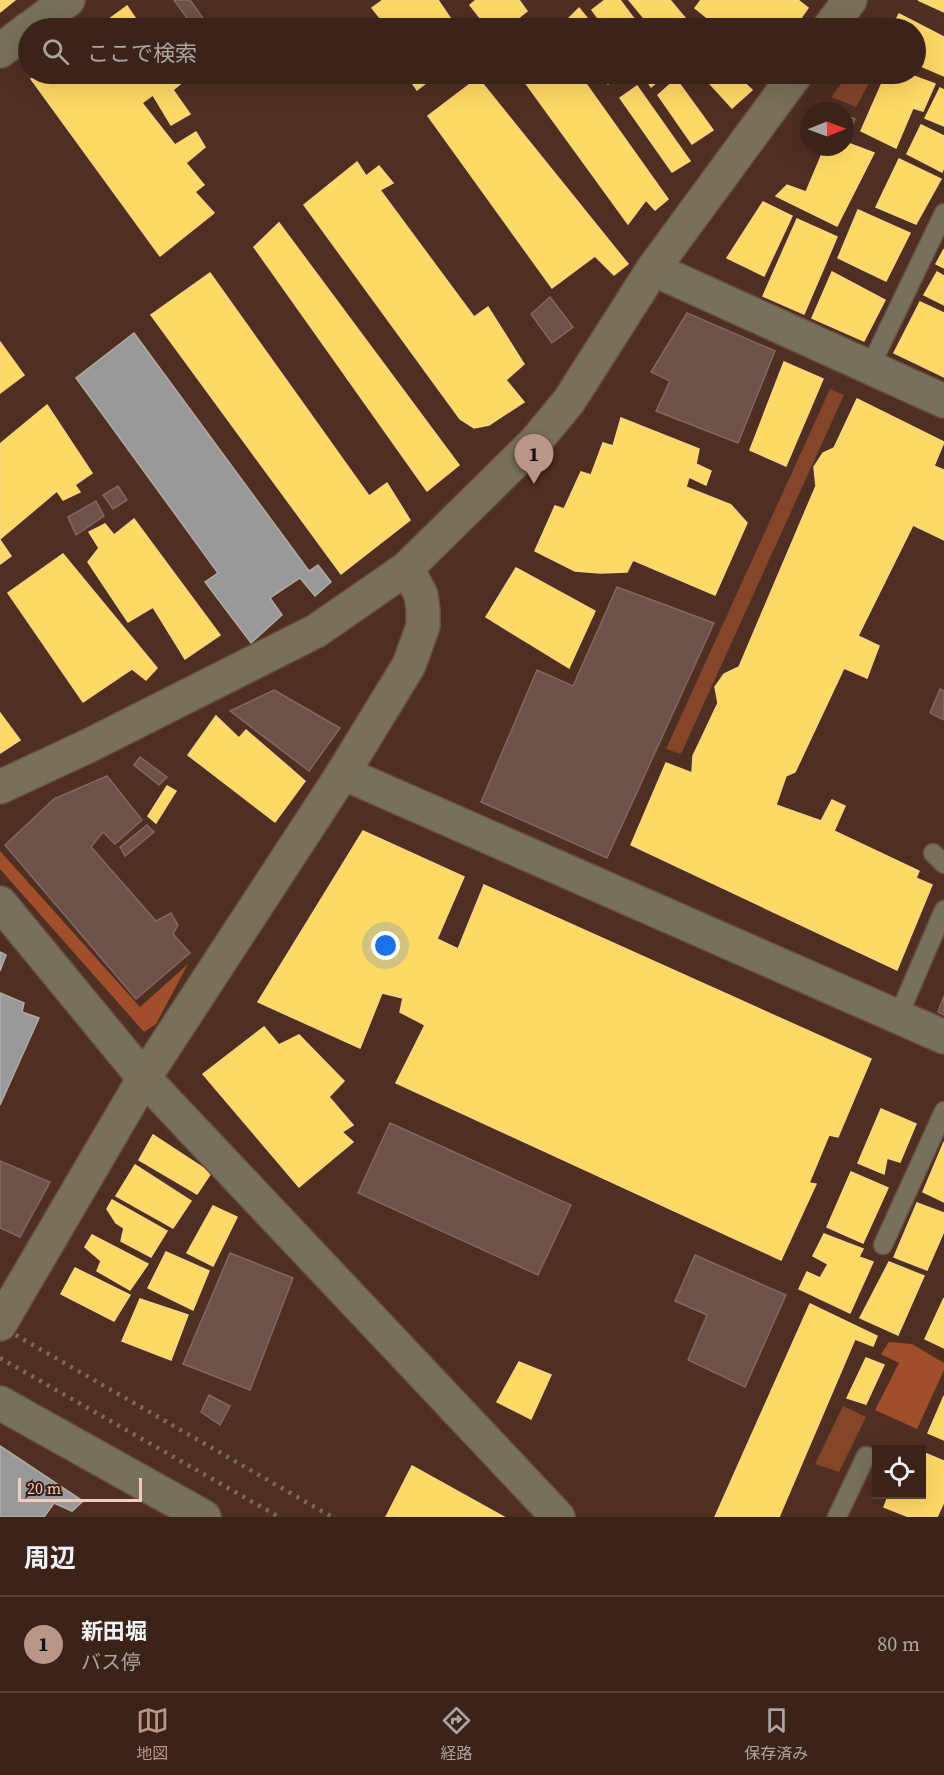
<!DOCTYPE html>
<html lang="ja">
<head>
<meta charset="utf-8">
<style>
  body { margin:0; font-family:"Source Serif 4","Noto Sans JP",serif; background:#422b22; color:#f1f3f6 }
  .controls { position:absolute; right:18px; bottom:18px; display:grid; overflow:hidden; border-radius:0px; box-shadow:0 6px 24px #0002 }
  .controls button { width:54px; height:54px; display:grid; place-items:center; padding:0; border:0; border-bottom:2px solid #544038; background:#3b2319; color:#f1f3f6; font:30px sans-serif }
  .compass { position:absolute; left:800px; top:102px; width:54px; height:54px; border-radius:50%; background:#3b2319; box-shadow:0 6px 24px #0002; rotate:89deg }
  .scale { position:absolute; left:18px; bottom:15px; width:124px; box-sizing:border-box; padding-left:6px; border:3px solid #f2cdbf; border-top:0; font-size:16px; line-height:21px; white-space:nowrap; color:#f2cdbf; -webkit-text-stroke:4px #351a10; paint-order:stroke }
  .you { position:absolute; left:386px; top:946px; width:21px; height:21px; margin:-15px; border:4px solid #fff; border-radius:50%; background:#1a73e8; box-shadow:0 0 0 9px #1a73e833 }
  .badge { display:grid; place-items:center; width:39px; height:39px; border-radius:50%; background:#b99688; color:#111; font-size:20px; font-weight:700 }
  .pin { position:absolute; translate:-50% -50px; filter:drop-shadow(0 2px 3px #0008) }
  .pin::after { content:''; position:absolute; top:32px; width:21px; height:18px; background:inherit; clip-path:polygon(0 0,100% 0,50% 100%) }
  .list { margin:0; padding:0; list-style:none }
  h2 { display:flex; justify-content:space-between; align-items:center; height:78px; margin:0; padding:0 24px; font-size:26px }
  h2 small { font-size:20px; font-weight:400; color:#aca4a2 }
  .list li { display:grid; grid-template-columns:39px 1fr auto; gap:18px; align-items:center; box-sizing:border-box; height:96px; padding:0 24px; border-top:2px solid #544038 }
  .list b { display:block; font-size:22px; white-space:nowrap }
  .list p { margin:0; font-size:20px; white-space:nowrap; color:#aca4a2 }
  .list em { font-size:20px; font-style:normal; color:#aca4a2 }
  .icon { flex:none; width:33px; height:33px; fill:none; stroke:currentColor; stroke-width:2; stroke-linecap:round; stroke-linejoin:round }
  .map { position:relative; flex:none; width:944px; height:1517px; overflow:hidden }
  .search { position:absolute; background:#3b2319; box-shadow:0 6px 24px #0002; left:18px; right:18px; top:18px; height:66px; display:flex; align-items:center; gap:15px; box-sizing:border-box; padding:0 21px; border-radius:33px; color:#aca4a2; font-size:22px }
  .sheet { height:174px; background:#3b2319 }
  nav { display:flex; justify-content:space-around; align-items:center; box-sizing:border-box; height:84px; border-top:2px solid #544038; background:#3b2319; font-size:16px; color:#aca4a2 }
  nav a { display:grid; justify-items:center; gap:3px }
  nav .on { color:#b99688 }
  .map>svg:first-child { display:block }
  .green { fill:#84452b }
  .forest { fill:#a14e2b }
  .homes { fill:#ffd966; stroke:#fbd581; stroke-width:1.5 }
  .industry { fill:#999; stroke:#b4a9a4; stroke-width:1.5 }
  .building { fill:#6d514b; stroke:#836760; stroke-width:1.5 }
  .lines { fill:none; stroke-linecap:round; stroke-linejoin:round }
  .lane-casing { stroke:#694d41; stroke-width:21 }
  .street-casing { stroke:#694d41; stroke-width:36 }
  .secondary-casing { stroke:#694d41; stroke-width:36 }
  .lane { stroke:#77705a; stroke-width:18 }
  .street { stroke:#77705a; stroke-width:33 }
  .secondary { stroke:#7a7057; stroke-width:33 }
  .rail { stroke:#7b6a5c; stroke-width:4.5; stroke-dasharray:3 6; stroke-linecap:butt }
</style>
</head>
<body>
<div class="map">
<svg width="944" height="1517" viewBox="0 0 944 1517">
  <rect width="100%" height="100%" fill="#4f2f21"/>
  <!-- green -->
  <g class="green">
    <polygon points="849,74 874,74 856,107 831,97"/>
    <polygon points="830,389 844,395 681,754 666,749"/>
    <polygon points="843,1406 866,1417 839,1472 815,1464"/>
  </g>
  <!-- forest -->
  <g class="forest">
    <polygon points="0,851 140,1007 188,964 156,1024 144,1032 0,869"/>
    <polygon points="889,1342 912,1344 944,1363 944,1370 917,1429 875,1410 899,1363 881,1354"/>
  </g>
  <!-- homes -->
  <g class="homes">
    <polygon points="0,0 15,0 0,12"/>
    <polygon points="383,0 438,0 457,28 376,28 384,23 372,8"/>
    <polygon points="476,0 519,0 527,11 506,28 488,28 470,5"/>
    <polygon points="605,0 620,0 641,28 605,28 592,10"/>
    <polygon points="629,0 670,0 685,18 673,28 652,28"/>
    <polygon points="701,0 798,0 808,8 794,28 720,28 695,8"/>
    <polygon points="918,0 944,0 944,12"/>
    <polygon points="127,6 142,28 97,28"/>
    <polygon points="579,8 595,28 571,28 566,21"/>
    <polygon points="899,14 944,37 944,76 916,64 916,28 892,28"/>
    <polygon points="39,74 173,74 180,84 173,90 190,114 171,125 153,95 142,103 175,145 196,132 205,147 186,163 204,185 195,192 214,213 160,256 31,79"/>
    <polygon points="406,74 438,74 417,90"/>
    <polygon points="519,74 579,74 668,199 655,210 646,200 628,224"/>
    <polygon points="601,74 620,74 608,84"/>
    <polygon points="643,74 667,74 651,87"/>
    <polygon points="701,74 735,74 752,90 732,108"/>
    <polygon points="886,74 908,74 935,84 923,111 913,108 896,148 861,131"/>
    <polygon points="478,78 628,264 614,275 595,256 552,288 428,116"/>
    <polygon points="676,79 713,130 692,144 658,95"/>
    <polygon points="637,86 690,161 672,172 620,98"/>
    <polygon points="940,88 944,90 944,126 925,118"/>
    <polygon points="921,125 944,136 944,167 942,172 907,154"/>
    <polygon points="845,142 874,153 837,226 776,196 787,185 806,192 825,147 845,147"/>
    <polygon points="899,159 941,179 916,224 876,207"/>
    <polygon points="357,162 366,176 379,166 393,183 380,190 474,317 488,307 524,364 506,380 524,402 489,425 474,428 460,419 304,205"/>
    <polygon points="763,202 792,216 764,276 727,258"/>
    <polygon points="858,210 910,233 886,281 838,258"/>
    <polygon points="797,219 837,237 804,314 763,296"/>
    <polygon points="279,223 459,465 427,491 254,247"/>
    <polygon points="944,249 944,268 936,264"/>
    <polygon points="832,272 885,300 864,341 812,318"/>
    <polygon points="937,272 944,276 944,305 924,295"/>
    <polygon points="210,273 369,496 387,483 410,520 341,574 151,315"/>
    <polygon points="920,302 944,313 944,377 894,353"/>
    <polygon points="0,342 24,375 0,393"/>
    <polygon points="784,362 823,379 786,466 750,450"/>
    <polygon points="857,399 944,442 934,466 944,470 944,540 913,525 858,636 879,646 867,678 844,668 795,772 786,776 776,805 821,821 832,800 845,806 834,831 919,871 916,878 932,885 897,970 631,845 666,763 692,773 693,756 718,703 715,687 724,674 739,667 816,486 814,467 823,453 834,448"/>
    <polygon points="47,405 92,473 75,485 80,492 63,500 57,491 0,539 0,444"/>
    <polygon points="621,418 699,449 696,464 711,471 706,485 689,477 686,487 731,505 747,523 715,595 633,560 627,572 600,573 575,571 535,551 555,506 564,509 581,472 591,475 603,443 613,446"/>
    <polygon points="134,519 220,635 185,659 153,607 128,622 88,562 99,548 89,532 105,524 114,535"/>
    <polygon points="0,540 11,556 0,564"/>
    <polygon points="63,554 157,668 146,680 132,669 83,702 8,593"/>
    <polygon points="516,568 595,611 569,668 486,617"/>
    <polygon points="0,713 20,740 0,753"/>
    <polygon points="216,716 239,738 246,730 305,781 275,822 188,755"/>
    <polygon points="167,786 176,791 156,823 148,816"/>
    <polygon points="363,831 464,877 437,939 458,949 484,885 871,1059 838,1137 829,1135 809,1183 816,1184 781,1260 396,1083 425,1025 400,1012 403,998 382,993 360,1048 258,1002"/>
    <polygon points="264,1027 279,1045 299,1035 344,1081 329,1097 353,1125 342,1132 353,1142 299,1187 203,1074"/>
    <polygon points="881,1109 916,1124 900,1162 887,1158 884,1174 858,1163"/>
    <polygon points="153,1135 211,1173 197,1194 139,1160"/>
    <polygon points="944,1142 944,1202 923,1192"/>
    <polygon points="135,1165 191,1201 173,1228 116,1196"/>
    <polygon points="851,1172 888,1188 863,1243 827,1227"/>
    <polygon points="112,1200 167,1231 151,1257 121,1241 124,1228 116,1223 107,1209"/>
    <polygon points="917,1203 944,1213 944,1231 927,1270 894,1257"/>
    <polygon points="213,1206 237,1217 213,1266 187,1253"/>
    <polygon points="824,1234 863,1249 859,1257 873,1262 850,1313 799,1289 807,1272 820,1278 828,1264 813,1256"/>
    <polygon points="92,1235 148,1264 130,1290 97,1271 101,1261 85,1247"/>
    <polygon points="166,1252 209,1271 193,1310 148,1288"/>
    <polygon points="889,1262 924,1276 898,1335 860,1318"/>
    <polygon points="75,1268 130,1295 114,1321 61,1294"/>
    <polygon points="944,1298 944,1348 925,1339"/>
    <polygon points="140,1299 188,1315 171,1360 122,1341"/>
    <polygon points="810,1304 877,1336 873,1346 855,1339 779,1517 715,1517"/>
    <polygon points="866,1358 884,1365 866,1404 847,1398"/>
    <polygon points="519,1362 551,1375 531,1419 497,1402"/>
    <polygon points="944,1396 944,1440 928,1433"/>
    <polygon points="922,1452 944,1461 944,1502 937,1517 909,1517 884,1507 889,1494 922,1494"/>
    <polygon points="412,1466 504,1517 386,1517"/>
  </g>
  <!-- industry -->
  <g class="industry">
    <polygon points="134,333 309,571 318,565 331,582 315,596 300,578 270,598 282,615 251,643 205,582 218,573 76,378"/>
    <polygon points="0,952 6,955 0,971"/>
    <polygon points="0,993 24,1003 22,1012 39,1018 0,1105"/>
    <polygon points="0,1446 83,1501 72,1511 54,1503 44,1517 0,1517"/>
  </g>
  <!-- building -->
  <g class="building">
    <polygon points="174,0 190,0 210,28 194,28"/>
    <polygon points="845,115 855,119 850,131 845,129"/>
    <polygon points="550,297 573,327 552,343 531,314"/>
    <polygon points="687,313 775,351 738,443 656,411 670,381 651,372"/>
    <polygon points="118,486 127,500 113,509 103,495"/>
    <polygon points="96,501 104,516 76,535 68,517"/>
    <polygon points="617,587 714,623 607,858 481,802 537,670 573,686"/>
    <polygon points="940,689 944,691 944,720 930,713"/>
    <polygon points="274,690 340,728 309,771 230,711"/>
    <polygon points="140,757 167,777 159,785 134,765"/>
    <polygon points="107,776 142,820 115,844 103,832 91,847 156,921 171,913 178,925 173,934 190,953 136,999 5,845 54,799"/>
    <polygon points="147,825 154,832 125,856 120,847"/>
    <polygon points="944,996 944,1015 938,1012"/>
    <polygon points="390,1123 571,1205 538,1275 358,1193"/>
    <polygon points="0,1161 50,1182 20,1237 0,1228"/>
    <polygon points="230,1253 293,1278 250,1390 183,1364"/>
    <polygon points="695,1255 786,1295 745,1387 688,1360 707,1315 675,1301"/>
    <polygon points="209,1395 230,1406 220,1425 201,1412"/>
  </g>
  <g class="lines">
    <!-- lane casing -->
    <g class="lane-casing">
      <g id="lane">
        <polyline points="870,367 944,213"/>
        <polyline points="933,853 944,864"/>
        <polyline points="898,1017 944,910"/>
        <polyline points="883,1245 944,1111"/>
        <polyline points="837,1517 866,1456"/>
      </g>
    </g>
    <!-- street casing -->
    <g class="street-casing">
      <g id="street">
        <polyline points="30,28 68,0"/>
        <polyline points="0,51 28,29"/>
        <polyline points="653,269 944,401"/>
        <polyline points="343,773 944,1037"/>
        <polyline points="0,903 144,1078 558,1517"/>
        <polyline points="0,1403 204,1517"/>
      </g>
    </g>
    <!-- secondary casing -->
    <g class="secondary-casing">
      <g id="secondary">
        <polyline points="829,28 850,0"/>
        <polyline points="0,787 88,746 316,631 407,568 535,442 569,401 653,269 796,74"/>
        <polyline points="0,1324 144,1078 343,773 409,665 423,626 423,610 421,595 407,568"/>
      </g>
    </g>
    <!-- lane -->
    <use href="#lane" class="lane"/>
    <!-- street -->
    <use href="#street" class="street"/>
    <!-- secondary -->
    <use href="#secondary" class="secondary"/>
    <!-- rail -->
    <g class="rail">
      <polyline points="0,1326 332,1517"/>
      <polyline points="0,1358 279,1517"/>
    </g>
  </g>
</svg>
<div class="controls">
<button><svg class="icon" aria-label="locate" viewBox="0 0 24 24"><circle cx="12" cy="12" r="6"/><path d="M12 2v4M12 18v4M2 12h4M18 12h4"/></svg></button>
</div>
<svg class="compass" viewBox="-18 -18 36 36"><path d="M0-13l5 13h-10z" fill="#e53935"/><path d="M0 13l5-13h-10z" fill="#aca4a2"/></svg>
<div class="scale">20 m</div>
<div class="you"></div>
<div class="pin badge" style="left:534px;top:484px">1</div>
<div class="search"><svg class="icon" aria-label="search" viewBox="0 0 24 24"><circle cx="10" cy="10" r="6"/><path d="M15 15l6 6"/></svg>ここで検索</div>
</div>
<section class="sheet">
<h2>周辺<small></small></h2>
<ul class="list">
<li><span class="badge">1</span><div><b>新田堀</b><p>バス停</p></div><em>80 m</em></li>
</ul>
</section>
<nav>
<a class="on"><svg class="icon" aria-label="map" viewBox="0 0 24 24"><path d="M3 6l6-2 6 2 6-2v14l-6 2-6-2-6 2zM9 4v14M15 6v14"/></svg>地図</a>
<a><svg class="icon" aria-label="directions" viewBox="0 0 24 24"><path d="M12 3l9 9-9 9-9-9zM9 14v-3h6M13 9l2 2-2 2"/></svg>経路</a>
<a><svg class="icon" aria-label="saved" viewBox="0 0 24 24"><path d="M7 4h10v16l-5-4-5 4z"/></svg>保存済み</a>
</nav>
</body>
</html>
